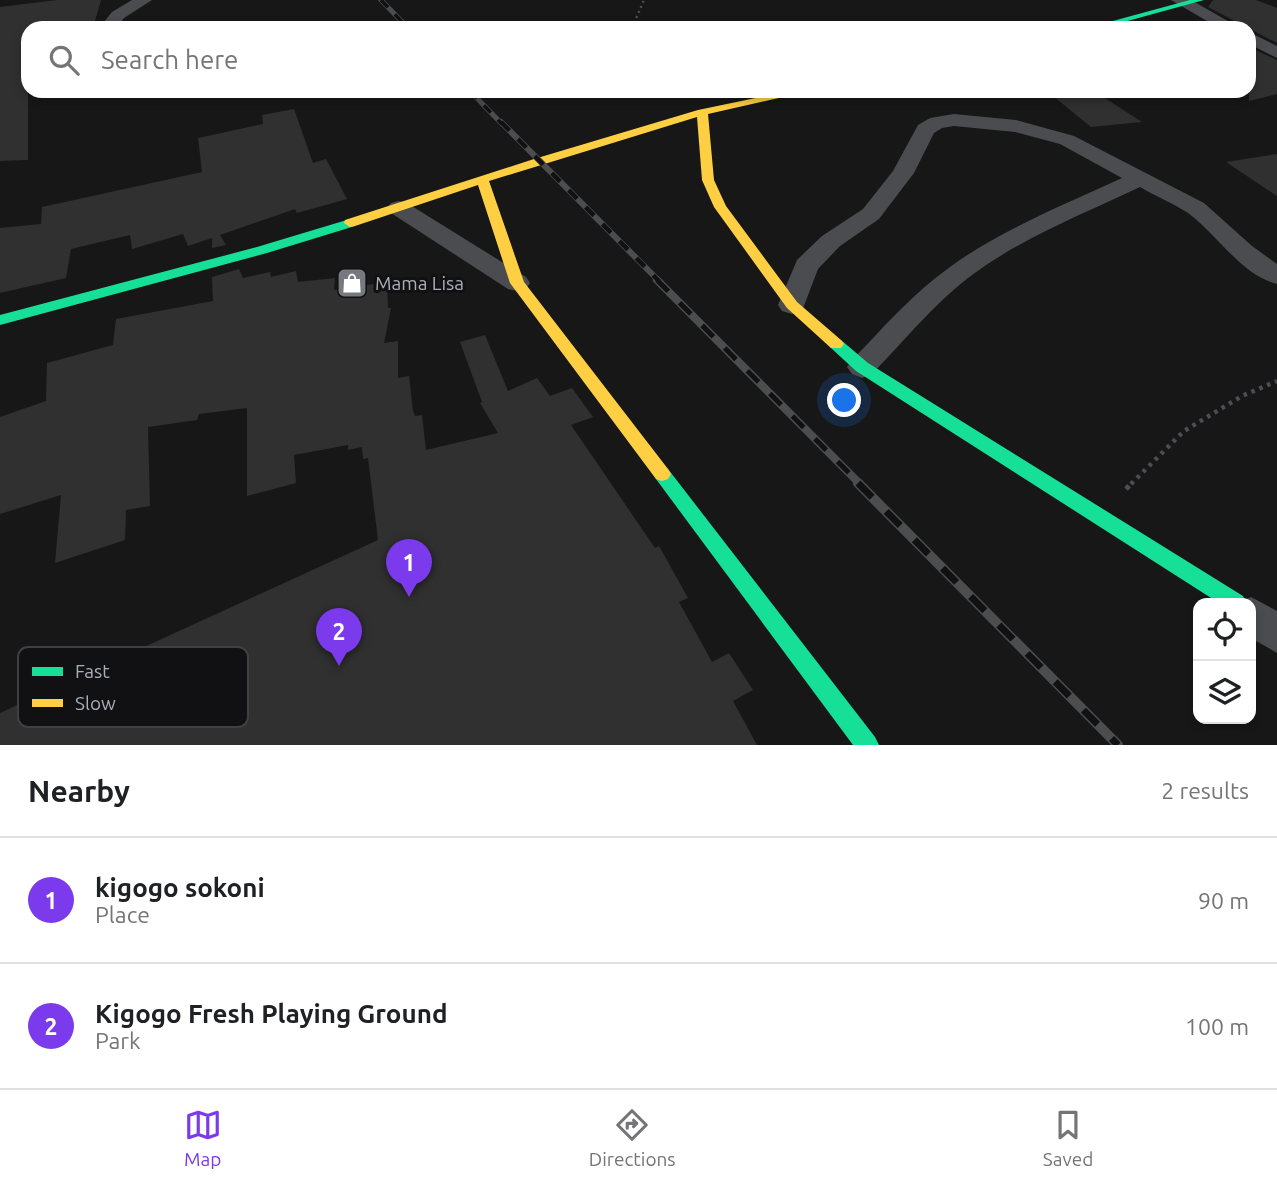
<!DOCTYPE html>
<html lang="en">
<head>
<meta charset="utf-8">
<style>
  body { margin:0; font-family:Ubuntu,sans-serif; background:#f2f2f2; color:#202124 }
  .controls { position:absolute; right:21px; bottom:21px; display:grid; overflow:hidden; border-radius:14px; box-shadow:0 4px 10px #0003 }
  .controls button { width:63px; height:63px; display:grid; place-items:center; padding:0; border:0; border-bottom:2px solid #e0e0e0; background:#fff; color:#202124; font:35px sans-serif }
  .you { position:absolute; left:845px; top:401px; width:24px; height:24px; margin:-18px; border:5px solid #fff; border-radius:50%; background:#1a73e8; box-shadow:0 0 0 10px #1a73e833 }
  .badge { display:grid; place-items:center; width:46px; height:46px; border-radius:50%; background:#7c3aed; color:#fff; font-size:23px; font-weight:700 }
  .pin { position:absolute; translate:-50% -58px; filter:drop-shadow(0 2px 4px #0008) }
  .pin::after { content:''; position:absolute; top:37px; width:24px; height:21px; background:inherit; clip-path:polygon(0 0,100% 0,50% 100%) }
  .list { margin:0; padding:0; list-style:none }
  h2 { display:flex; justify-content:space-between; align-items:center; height:91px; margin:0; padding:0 28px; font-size:30px }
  h2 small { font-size:23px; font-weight:400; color:#757577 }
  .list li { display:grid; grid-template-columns:46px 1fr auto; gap:21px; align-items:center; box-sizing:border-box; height:126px; padding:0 28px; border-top:2px solid #e0e0e0 }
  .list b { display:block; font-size:26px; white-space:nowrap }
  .list p { margin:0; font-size:23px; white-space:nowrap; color:#757577 }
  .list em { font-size:23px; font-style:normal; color:#757577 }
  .icon { flex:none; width:38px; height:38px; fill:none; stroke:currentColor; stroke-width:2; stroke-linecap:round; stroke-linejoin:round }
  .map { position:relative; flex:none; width:1277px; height:745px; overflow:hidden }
  .search { position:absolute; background:#fff; box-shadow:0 4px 10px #0003; left:21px; right:21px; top:21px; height:77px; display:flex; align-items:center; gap:18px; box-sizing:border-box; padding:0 24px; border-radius:21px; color:#757577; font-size:26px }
  .sheet { height:343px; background:#fff }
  nav { display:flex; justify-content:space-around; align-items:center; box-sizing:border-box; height:98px; border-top:2px solid #e0e0e0; background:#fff; font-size:19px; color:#757577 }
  nav a { display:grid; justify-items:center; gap:4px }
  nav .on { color:#7c3aed }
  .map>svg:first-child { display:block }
  .building { fill:#303031 }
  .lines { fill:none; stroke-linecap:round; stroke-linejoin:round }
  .path-far2 { stroke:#4d4e51; stroke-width:2.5; stroke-dasharray:2 3.5; stroke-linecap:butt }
  .path-far1 { stroke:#4d4e51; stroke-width:4.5; stroke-dasharray:3.5 5; stroke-linecap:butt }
  .path { stroke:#4d4e51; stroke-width:5; stroke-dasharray:4.5 7; stroke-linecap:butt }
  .street { fill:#4b4c4f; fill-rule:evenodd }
  .fast { fill:#16e098; fill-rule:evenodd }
  .slow { fill:#ffcf43; fill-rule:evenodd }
  .rail-far3-casing { stroke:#4c4d4e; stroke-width:5 }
  .rail-far2-casing { stroke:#4c4d4e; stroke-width:6 }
  .rail-far1-casing { stroke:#4c4d4e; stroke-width:8 }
  .rail-casing { stroke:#4c4d4e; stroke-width:10 }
  .rail-far3 { stroke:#111113; stroke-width:3.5; stroke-dasharray:10; stroke-linecap:butt }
  .rail-far2 { stroke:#111113; stroke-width:4.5; stroke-dasharray:12; stroke-linecap:butt }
  .rail-far1 { stroke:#111113; stroke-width:5; stroke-dasharray:16; stroke-linecap:butt }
  .rail { stroke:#111113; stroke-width:7; stroke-dasharray:20; stroke-linecap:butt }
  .labels { text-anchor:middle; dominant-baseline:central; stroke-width:6; stroke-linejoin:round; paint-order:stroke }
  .poi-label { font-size:19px; fill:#a9aeb7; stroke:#111113; text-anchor:start }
  .key { fill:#111113; stroke:#3f4044; stroke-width:2 }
  .key-label { font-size:19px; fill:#a9aeb7 }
</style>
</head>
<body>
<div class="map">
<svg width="1277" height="745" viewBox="0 0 1277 745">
  <rect width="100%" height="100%" fill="#171717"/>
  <!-- building -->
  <g class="building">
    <polygon points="57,0 101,0 93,28 28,28 28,160 0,161 0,7"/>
    <polygon points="1213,0 1256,0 1277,8 1277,43 1208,7"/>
    <polygon points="1249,47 1277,60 1277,94 1249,101"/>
    <polygon points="1047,91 1094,91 1142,122 1091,127"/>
    <polygon points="294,109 313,163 326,159 347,199 297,213 295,209 220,235 226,245 212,248 212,238 188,246 183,234 132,249 130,235 71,249 66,278 0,293 0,228 41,224 42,207 202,172 198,138 263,124 262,115"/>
    <polygon points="1277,154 1277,196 1226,162"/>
    <polygon points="239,269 243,278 270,272 271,277 296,271 298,282 335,278 334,290 387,282 388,308 391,308 384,343 398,341 398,378 409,376 413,411 415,416 422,415 426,450 498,433 480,403 482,402 460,342 485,335 508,391 537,378 550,396 572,388 593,417 571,425 655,548 659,546 688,598 679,602 712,662 729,653 753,690 733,701 757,745 0,745 0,713 378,540 368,458 363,459 362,447 348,450 348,445 294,455 296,483 247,496 247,408 199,414 197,420 148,427 150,506 126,510 125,540 55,563 61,495 0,514 0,417 46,401 47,363 113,345 116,319 213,301 212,277"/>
  </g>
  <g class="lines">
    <!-- path-far2 -->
    <polyline class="path-far2" points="632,28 644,0"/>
    <!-- path-far1 -->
    <polyline class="path-far1" points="1131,484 1184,431 1242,396 1277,381"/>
    <!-- path -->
    <polyline class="path" points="1126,489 1132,483"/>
    <!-- street -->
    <g class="street">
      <polygon points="132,0 152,0 124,18 116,28 99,28 112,12"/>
      <polygon points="1171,0 1191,0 1240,28 1219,28"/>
      <polygon points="1249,32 1277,46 1277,58 1249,44"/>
      <path d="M954,114L1016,120L1074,136L1204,203L1252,246L1277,264V284C1241,275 1217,234 1188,213C1173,203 1155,196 1140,187C1081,215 1019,239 968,278C932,306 903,342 872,374L862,378L852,374L847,367L852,360C883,328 913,293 950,267C1002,229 1064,205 1122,178L1060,144L1015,132L954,126L942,128L934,133L914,173L879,219L840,246L818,269L802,311L792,314L782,311L778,305L797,260L822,236L863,209L893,171L918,125L930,118Z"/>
      <polygon points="399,201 407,203 526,277 530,283 526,289 517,291 508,289 391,213 387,208 391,203"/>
      <polygon points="1251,597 1277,611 1277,653 1251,638 1251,603 1237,603"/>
    </g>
    <!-- fast -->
    <g class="fast">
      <polygon points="1190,0 1204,0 1102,28 1087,28"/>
      <polygon points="350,219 355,220 355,226 267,253 0,325 0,315 257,247"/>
      <polygon points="836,339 841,340 868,363 1243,596 1246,603 1219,603 856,371 831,348 828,344"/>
      <polygon points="662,467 668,469 875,737 879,745 853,745 656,479 653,474 656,469"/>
    </g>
    <!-- slow -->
    <polygon class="slow" points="790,91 810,91 708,114 714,180 726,206 797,302 841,340 844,344 841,348 831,348 787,308 714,207 702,180 697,117 489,181 524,282 668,469 671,474 668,479 662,481 656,479 510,283 478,185 355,226 350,227 344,223 345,220 534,159 698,110"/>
    <!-- rail-far3 casing -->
    <g class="rail-far3-casing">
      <g id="rail-far3">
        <polyline points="381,0 408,28"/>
        <polyline points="470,91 502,124"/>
      </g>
    </g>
    <!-- rail-far2 casing -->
    <g class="rail-far2-casing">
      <polyline id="rail-far2" points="501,122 659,281"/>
    </g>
    <!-- rail-far1 casing -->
    <g class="rail-far1-casing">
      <polyline id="rail-far1" points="657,280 860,484"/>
    </g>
    <!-- rail casing -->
    <g class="rail-casing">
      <polyline id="rail" points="858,483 1118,745"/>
    </g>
    <!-- rail-far3 -->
    <use href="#rail-far3" class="rail-far3"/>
    <!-- rail-far2 -->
    <use href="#rail-far2" class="rail-far2"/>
    <!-- rail-far1 -->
    <use href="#rail-far1" class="rail-far1"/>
    <!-- rail -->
    <use href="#rail" class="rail"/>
  </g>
  <!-- icons -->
  <defs>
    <g id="shop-square" transform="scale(1.575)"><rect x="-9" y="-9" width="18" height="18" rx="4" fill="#76797f" stroke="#111113"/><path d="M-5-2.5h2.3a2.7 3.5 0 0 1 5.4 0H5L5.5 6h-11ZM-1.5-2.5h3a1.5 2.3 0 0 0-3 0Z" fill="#fff"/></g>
  </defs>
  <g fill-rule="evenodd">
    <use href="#shop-square" x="352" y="283"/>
  </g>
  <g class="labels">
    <!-- poi labels -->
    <g class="poi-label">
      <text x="375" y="283">Mama Lisa</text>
    </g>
  </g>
  <!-- legend -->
  <rect x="18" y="647" width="230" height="80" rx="10" class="key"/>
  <rect x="32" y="667" width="31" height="9" fill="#16e098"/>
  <rect x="32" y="699" width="31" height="8" fill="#ffcf43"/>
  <g class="key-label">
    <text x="75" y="678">Fast</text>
    <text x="75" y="710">Slow</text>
  </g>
</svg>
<div class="controls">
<button><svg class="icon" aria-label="locate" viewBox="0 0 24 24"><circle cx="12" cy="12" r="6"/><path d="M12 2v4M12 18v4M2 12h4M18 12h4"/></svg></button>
<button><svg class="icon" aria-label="layers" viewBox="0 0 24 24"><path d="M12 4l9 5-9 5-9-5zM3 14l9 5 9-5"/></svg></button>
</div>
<div class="you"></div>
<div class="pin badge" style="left:409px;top:597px">1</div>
<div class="pin badge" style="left:339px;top:666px">2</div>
<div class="search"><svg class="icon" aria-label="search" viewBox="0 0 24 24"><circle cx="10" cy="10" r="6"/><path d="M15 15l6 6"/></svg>Search here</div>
</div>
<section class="sheet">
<h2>Nearby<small>2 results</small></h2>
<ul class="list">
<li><span class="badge">1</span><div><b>kigogo sokoni</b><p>Place</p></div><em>90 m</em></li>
<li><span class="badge">2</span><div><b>Kigogo Fresh Playing Ground</b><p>Park</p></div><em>100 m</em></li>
</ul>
</section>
<nav>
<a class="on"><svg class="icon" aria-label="map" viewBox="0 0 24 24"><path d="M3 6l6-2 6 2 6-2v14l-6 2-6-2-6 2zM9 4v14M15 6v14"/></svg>Map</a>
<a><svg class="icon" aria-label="directions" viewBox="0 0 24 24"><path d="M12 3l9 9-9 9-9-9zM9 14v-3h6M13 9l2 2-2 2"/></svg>Directions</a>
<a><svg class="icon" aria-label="saved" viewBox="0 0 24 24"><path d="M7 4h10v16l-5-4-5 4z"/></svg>Saved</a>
</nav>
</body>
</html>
